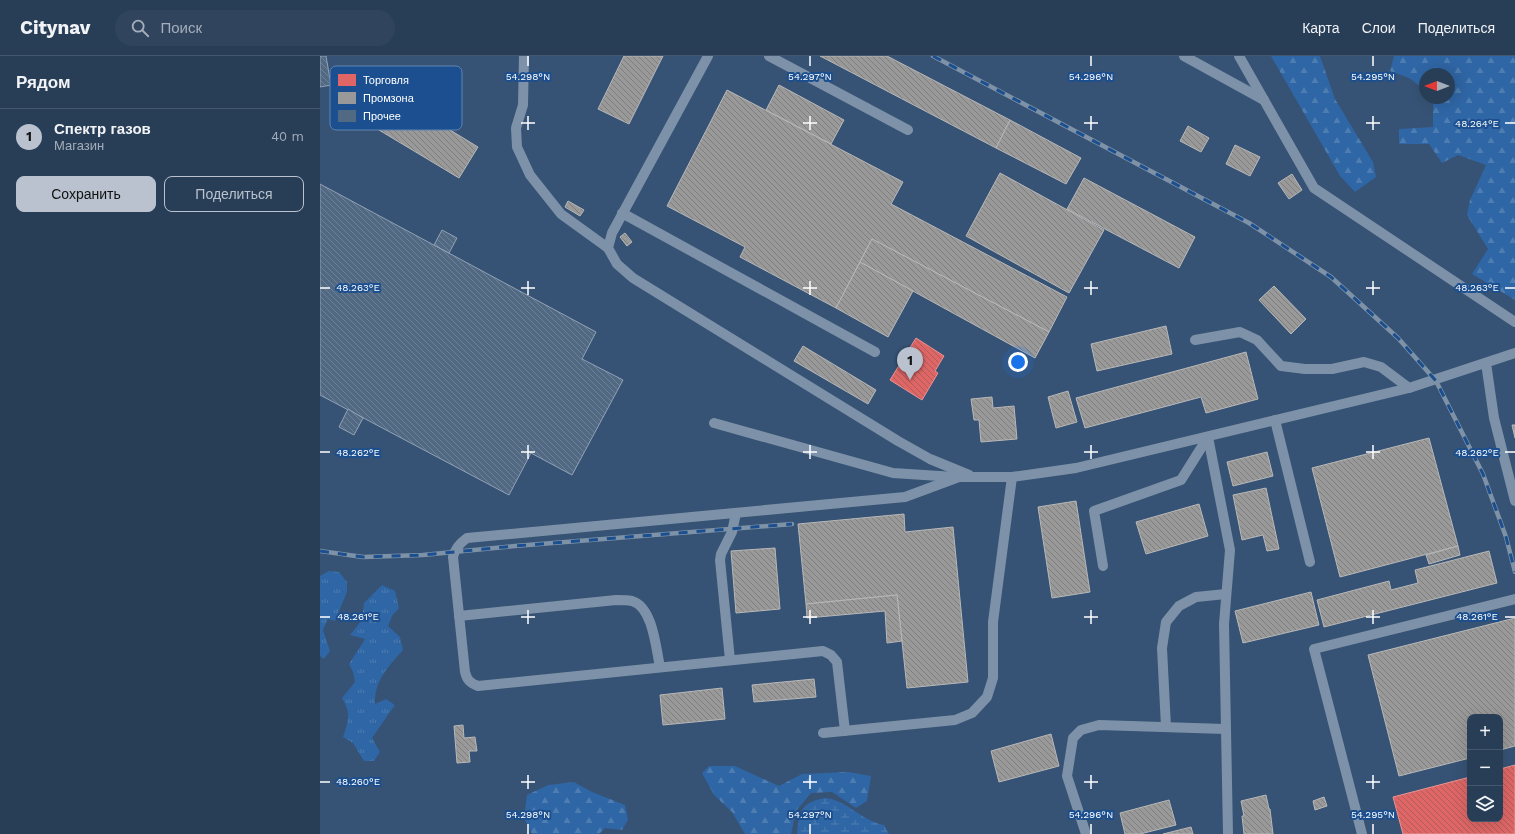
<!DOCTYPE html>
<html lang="ru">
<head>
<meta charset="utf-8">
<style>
  body { margin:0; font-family:"Work Sans",sans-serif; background:#30455d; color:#f1f3f6 }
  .controls { position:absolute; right:12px; bottom:12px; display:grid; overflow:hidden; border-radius:8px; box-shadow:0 4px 16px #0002 }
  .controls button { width:36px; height:36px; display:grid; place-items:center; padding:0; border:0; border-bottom:1px solid #44576d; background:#283e57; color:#f1f3f6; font:20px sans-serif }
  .compass { position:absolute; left:1099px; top:12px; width:36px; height:36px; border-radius:50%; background:#283e57; box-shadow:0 4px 16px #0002; rotate:270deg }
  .you { position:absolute; left:698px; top:306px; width:14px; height:14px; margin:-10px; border:3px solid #fff; border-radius:50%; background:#1a73e8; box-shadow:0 0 0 6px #1a73e833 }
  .badge { display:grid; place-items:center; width:26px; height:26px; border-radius:50%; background:#b9c2ce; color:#111; font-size:13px; font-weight:700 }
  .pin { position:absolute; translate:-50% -33px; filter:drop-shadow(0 1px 2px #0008) }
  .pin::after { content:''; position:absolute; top:21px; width:14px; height:12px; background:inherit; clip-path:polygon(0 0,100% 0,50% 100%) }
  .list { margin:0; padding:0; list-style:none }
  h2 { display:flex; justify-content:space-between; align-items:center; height:52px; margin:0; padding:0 16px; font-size:17px }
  h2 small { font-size:13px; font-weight:400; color:#a5aeba }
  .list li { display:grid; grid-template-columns:26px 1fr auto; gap:12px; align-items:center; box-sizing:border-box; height:56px; padding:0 16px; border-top:1px solid #44576d }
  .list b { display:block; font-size:15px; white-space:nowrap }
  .list p { margin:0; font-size:13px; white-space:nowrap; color:#a5aeba }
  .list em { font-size:13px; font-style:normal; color:#a5aeba }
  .actions { display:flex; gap:8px; padding:12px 16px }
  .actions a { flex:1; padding:9px 0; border:1px solid #b9c2ce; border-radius:8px; text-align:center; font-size:14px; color:#b9c2ce }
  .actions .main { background:#b9c2ce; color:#111 }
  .icon { flex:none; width:22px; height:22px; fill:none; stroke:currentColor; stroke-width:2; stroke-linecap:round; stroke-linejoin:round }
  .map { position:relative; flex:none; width:1195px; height:778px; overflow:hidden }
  header { display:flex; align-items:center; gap:24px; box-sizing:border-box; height:56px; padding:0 20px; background:#283e57; border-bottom:1px solid #44576d }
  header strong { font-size:19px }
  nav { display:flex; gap:22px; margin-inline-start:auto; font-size:14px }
  .search { width:280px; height:36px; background:#30455d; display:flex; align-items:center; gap:10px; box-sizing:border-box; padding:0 14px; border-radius:22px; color:#a5aeba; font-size:15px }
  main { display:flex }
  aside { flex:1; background:#283e57 }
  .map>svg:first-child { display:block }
  .grass { fill:url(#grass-tufts) }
  .forest { fill:url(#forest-firs) }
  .wetland { fill:url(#wetland-marsh) }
  .shops { fill:url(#shops-back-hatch); stroke:#e99494 }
  .industry { fill:url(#industry-back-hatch); stroke:#b8b8b8 }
  .building { fill:url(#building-back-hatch); stroke:#92a2b6 }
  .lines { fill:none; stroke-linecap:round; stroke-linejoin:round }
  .lane { stroke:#7d92a8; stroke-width:10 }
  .rail-casing { stroke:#7e92a7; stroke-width:4.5 }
  .rail { stroke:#1b4f8f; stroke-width:3; stroke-dasharray:9; stroke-linecap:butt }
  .ticks { fill:none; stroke:#fff; stroke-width:1.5 }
  .key { fill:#1b4f8f; stroke:#5f84b1; stroke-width:1 }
  .key-label { font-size:11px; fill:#fff }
  .ticks-label { font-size:10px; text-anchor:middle; fill:#fff; stroke:#1b4f8f; stroke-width:4; stroke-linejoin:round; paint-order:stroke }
</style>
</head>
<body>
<header>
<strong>Citynav</strong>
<div class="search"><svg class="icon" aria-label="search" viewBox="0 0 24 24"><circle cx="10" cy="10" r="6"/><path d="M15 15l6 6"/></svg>Поиск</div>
<nav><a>Карта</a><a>Слои</a><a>Поделиться</a></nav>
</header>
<main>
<aside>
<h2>Рядом<small></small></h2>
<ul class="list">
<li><span class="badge">1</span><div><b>Спектр газов</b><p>Магазин</p></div><em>40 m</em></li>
</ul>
<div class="actions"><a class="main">Сохранить</a><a>Поделиться</a></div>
</aside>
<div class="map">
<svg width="1195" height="778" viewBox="0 0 1195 778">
  <defs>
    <pattern id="grass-tufts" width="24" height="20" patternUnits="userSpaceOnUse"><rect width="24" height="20" fill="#2f66a5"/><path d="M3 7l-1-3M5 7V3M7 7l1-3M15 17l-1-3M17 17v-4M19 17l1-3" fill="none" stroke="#4e7db2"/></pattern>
    <pattern id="forest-firs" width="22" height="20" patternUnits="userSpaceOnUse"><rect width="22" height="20" fill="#2f66a5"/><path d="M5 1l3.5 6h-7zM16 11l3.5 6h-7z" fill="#4e7db2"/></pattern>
    <pattern id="wetland-marsh" width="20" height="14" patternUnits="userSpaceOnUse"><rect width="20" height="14" fill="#2f66a5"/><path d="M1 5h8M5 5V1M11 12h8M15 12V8" fill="none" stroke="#4e7db2"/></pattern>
    <pattern id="shops-back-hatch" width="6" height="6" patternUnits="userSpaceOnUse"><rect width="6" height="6" fill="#e06666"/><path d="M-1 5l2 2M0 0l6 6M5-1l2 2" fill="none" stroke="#ac5d5d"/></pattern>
    <pattern id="industry-back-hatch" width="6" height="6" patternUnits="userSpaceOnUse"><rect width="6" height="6" fill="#999"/><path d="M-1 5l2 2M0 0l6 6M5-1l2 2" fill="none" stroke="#7e7e7e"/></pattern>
    <pattern id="building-back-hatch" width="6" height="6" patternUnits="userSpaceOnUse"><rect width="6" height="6" fill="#526984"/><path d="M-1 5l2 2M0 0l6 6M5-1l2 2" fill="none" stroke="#6c8096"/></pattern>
  </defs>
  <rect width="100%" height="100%" fill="#365274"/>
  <!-- grass -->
  <g class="grass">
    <polygon points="9,515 19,516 27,526 27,536 15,565 8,563 3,574 10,595 4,603 0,600 0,520"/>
    <path d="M62,529L75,535L79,552L72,560L68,570L80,581L83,594C68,611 54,625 55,648L66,643L75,649L52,682L60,696L54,705H44L33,687L23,681C29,664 31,657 22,642L35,626L33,616L29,608L45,583L30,579L42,564L44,547Z"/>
  </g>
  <!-- forest -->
  <g class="forest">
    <polygon points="951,0 1000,0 1015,43 1053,106 1056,121 1035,136 1020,120"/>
    <polygon points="1074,0 1195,0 1195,244 1152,218 1168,193 1147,159 1150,144 1166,109 1138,99 1122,107 1109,88 1079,88 1079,73 1113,71 1113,42 1129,42 1129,18 1105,18 1105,34 1089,22 1070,15"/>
    <polygon points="389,710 415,710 459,730 482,718 528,716 551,720 547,745 536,752 512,736 491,737 476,755 471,778 425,778 412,756 394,739 382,717"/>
    <polygon points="254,726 272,736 305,749 308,764 302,774 285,772 279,778 212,778 204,762 207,739 228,729"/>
  </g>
  <!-- wetland -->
  <path class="wetland" d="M505,742C527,744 540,764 564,769L569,778H477C479,756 481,746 505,742Z"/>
  <!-- shops -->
  <g class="shops">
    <polygon points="596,282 624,300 615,315 618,317 602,344 570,324"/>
    <polygon points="1195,709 1195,778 1083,778 1073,741 1150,721 1150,763 1180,763 1180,713"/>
  </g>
  <!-- industry -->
  <g class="industry">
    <polygon points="304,0 343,0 309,68 278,53"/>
    <polygon points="500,0 567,0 690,64 676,92"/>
    <polygon points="48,24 158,91 139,122 29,56"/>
    <polygon points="459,29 524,64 511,88 446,54"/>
    <polygon points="407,34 583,126 571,148 747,241 729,276 552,183 516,252 420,201 425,191 347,150"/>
    <polygon points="690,64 761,102 746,128 676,92"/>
    <polygon points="868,70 889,82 881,96 860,85"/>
    <polygon points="915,89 940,101 930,120 906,108"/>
    <polygon points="680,117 784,174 749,237 646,180"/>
    <polygon points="972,118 982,134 969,143 958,127"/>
    <polygon points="764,122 875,181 859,212 747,153"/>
    <polygon points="248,145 264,154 260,160 245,151"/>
    <polygon points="305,177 312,186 307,190 300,181"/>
    <polygon points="552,183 729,276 715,302 540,206"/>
    <polygon points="540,206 593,235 568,281 516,252"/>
    <polygon points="954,230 986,263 971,278 939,244"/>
    <polygon points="846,270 852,298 777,315 771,288"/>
    <polygon points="483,290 556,334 548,348 474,305"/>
    <polygon points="926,296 938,343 886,357 881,341 765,372 756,342"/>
    <polygon points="748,335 757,366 736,372 728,341"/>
    <polygon points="672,341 673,352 694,350 697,383 661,386 659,364 654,364 651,343"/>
    <polygon points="1192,369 1195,369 1195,382"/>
    <polygon points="1109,382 1138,490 1020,521 992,412"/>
    <polygon points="947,396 953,420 913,430 907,406"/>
    <polygon points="946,432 959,493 947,495 943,479 922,484 913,439"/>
    <polygon points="756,445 770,536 732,542 718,451"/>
    <polygon points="879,448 888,480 826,498 816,466"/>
    <polygon points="584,458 585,476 633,471 648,626 587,632 577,539 486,548 478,468"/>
    <polygon points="1138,490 1140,499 1109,508 1106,499"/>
    <polygon points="455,492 460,553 416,557 411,495"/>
    <polygon points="1169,495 1177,527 1004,571 997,544 1069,525 1071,534 1098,527 1095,514"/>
    <polygon points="991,536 999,569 923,587 915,555"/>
    <polygon points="577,539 582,585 567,587 565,555 487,562 486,548"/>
    <polygon points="1195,562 1195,690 1180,694 1180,661 1150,661 1150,702 1079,720 1048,599"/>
    <polygon points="494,623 496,641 434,646 432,629"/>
    <polygon points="402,632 405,663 343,669 340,639"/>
    <polygon points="143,669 144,682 155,681 157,695 149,695 150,706 137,707 134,670"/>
    <polygon points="731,678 739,710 679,726 671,695"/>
    <polygon points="946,739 949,753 950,753 953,778 924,778 922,760 924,760 921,745"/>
    <polygon points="1004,741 1007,750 995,754 993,745"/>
    <polygon points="849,744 856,769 820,778 805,778 800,757"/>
    <polygon points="871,771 873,778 843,778"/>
  </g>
  <!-- building -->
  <g class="building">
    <polygon points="0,0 6,0 11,29 0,31"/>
    <polygon points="0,128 276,276 262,303 303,324 252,419 211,397 189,439 0,339"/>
    <polygon points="122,174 137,182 129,197 114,189"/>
    <polygon points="28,353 43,362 34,379 19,371"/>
  </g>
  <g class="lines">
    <!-- lane -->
    <g class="lane">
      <polyline points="204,0 203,49 196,72 197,91 210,119 241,158 288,192"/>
      <polyline points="388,0 292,177 288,192 297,208 313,222 578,385 610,403 649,419"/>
      <polyline points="449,0 588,74"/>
      <polyline points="864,0 944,44"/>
      <polyline points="919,0 994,132 1195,266"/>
      <polyline points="302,157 555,296"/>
      <polyline points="875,284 920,276 937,284 961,310 985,313 1012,313 1044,306 1061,311 1089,332"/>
      <polyline points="1166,307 1174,362 1195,445"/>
      <polyline points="955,364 990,506"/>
      <polyline points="394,367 573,417 635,421"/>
      <polyline points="888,381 910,494 904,568 908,778"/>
      <polyline points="783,510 774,455 861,424 888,381"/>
      <path d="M139,560L296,544C301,544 307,544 312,545C333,551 336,593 340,611"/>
      <polyline points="410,604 400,504 401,498 412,476 416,457"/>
      <polyline points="846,671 842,592 846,566 859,550 876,541 906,538"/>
      <path d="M525,675L517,606L511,599L503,595L158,630C150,627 147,624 145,616L133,501C135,492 140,487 147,482L585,441L639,421H692"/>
      <polyline points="503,677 635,664 652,657 667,641 673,622 673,566 692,421 756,412 1089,332 1195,297"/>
      <polyline points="766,778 747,720 753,682 761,674 779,669 905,673"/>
      <polyline points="1042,778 994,593 1195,543"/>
    </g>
    <!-- rail casing -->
    <g class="rail-casing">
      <g id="rail">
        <polyline points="613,0 929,167 1011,221 1078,282 1116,325 1163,418 1186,481 1195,516"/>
        <polyline points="0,495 43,501 103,499 195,490 472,468"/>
      </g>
    </g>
    <!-- rail -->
    <use href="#rail" class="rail"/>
  </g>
  <!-- ticks -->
  <path class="ticks" d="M208,0V10M490,0V10M771,0V10M1053,0V10M208,60V74M490,60V74M771,60V74M1053,60V74M201,67H215M483,67H497M764,67H778M1046,67H1060M1185,67H1195M208,225V239M490,225V239M771,225V239M1053,225V239M0,232H10M201,232H215M483,232H497M764,232H778M1046,232H1060M1185,232H1195M208,389V403M490,389V403M771,389V403M1053,389V403M0,396H10M201,396H215M483,396H497M764,396H778M1046,396H1060M1185,396H1195M208,554V568M490,554V568M771,554V568M1053,554V568M0,561H10M201,561H215M483,561H497M764,561H778M1046,561H1060M1185,561H1195M208,719V733M490,719V733M771,719V733M1053,719V733M0,726H10M201,726H215M483,726H497M764,726H778M1046,726H1060M208,768V778M490,768V778M771,768V778M1053,768V778"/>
  <!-- legend -->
  <rect x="10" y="10" width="132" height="64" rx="6" class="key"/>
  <rect x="18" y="18" width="18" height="12" fill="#e06666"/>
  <rect x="18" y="36" width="18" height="12" fill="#999"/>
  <rect x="18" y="54" width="18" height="12" fill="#526984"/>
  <g class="key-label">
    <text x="43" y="28">Торговля</text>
    <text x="43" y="46">Промзона</text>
    <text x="43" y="64">Прочее</text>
  </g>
  <g class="ticks-label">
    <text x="208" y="24">54.298°N</text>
    <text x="490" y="24">54.297°N</text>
    <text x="771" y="24">54.296°N</text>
    <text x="1053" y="24">54.295°N</text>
    <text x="1157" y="71">48.264°E</text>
    <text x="1157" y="235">48.263°E</text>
    <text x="38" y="235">48.263°E</text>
    <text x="1157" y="400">48.262°E</text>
    <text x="38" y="400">48.262°E</text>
    <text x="1157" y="564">48.261°E</text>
    <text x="38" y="564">48.261°E</text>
    <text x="38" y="729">48.260°E</text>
    <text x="208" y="762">54.298°N</text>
    <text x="490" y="762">54.297°N</text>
    <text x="771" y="762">54.296°N</text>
    <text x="1053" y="762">54.295°N</text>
  </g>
</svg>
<div class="controls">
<button>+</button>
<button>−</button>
<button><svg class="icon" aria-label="layers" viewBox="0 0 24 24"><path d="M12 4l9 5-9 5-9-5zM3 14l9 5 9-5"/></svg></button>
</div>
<svg class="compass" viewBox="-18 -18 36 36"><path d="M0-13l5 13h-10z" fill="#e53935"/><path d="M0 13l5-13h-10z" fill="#a5aeba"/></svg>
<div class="you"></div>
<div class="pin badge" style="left:590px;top:324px">1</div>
</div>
</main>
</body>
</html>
